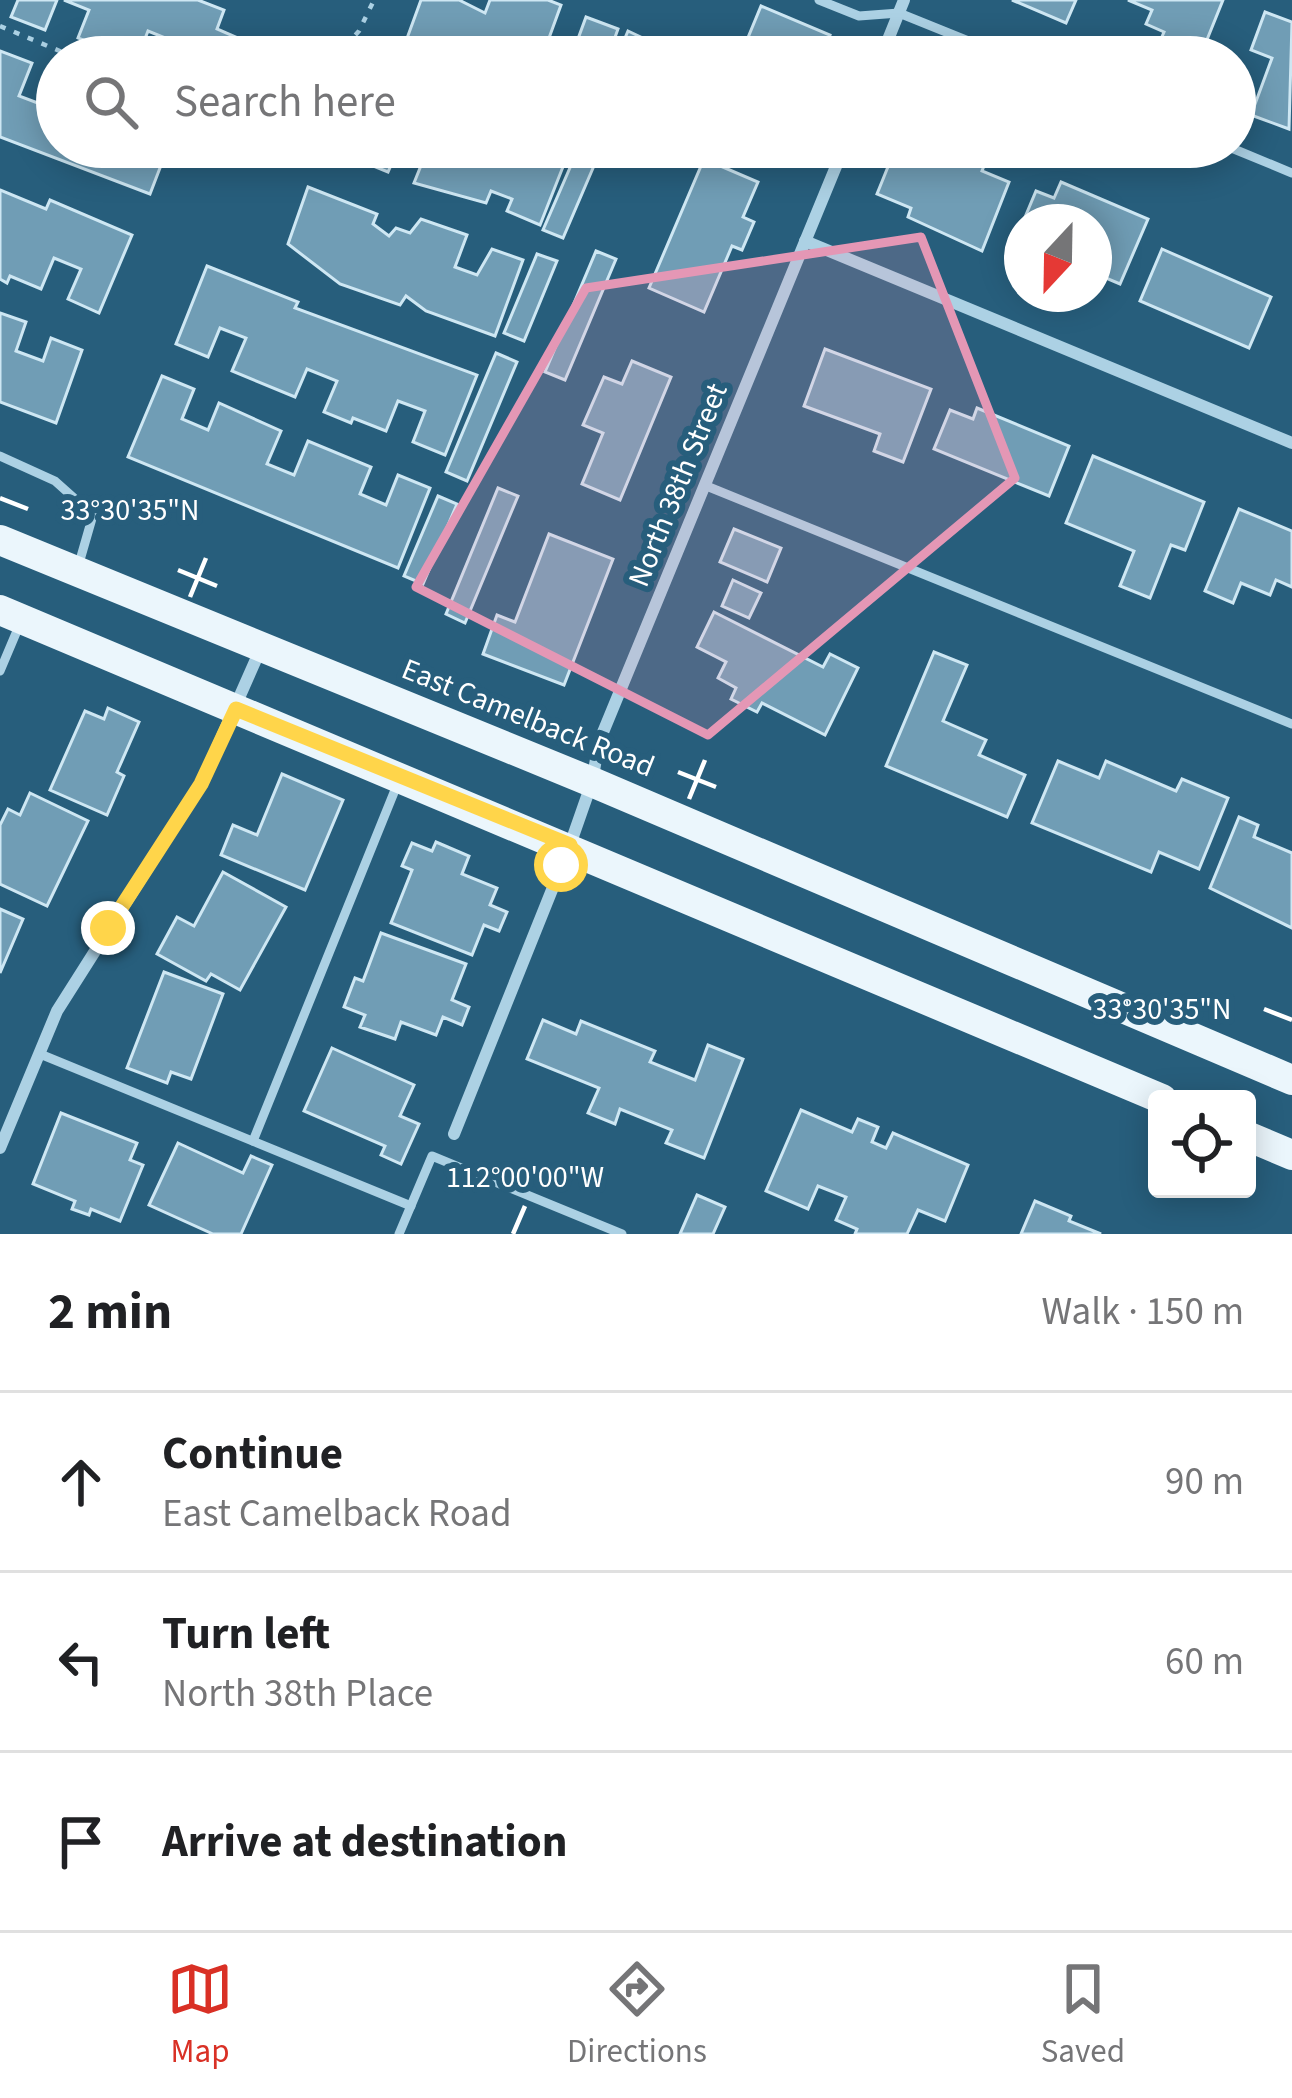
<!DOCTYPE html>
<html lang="en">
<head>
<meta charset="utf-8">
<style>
  body { margin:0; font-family:"Source Sans 3",sans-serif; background:#f2f2f2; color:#202124 }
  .controls { position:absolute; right:36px; bottom:36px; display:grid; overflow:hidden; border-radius:12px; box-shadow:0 6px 30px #0003 }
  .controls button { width:108px; height:108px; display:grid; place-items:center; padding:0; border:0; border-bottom:3px solid #e0e0e0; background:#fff; color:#202124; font:60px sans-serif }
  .compass { position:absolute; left:1004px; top:204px; width:108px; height:108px; border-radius:50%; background:#fff; box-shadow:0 6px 30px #0003; rotate:202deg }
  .stop { position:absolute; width:36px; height:36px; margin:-27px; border:9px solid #ffd54a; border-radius:50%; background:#fff }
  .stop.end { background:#ffd54a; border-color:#fff; box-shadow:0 3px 12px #0008 }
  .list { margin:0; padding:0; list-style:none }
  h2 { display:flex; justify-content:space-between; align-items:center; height:156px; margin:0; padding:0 48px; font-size:51px }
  h2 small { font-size:39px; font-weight:400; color:#757577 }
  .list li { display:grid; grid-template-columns:78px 1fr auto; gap:36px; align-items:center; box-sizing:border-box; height:180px; padding:0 48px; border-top:3px solid #e0e0e0 }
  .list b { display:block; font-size:45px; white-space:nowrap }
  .list p { margin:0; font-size:39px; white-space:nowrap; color:#757577 }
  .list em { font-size:39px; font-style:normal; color:#757577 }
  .icon { flex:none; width:66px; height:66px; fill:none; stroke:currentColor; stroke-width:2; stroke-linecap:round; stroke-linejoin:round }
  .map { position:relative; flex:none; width:1292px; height:1234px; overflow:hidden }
  .search { position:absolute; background:#fff; box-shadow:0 6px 30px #0003; left:36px; right:36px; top:36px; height:132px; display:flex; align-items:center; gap:30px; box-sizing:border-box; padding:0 42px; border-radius:66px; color:#757577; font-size:45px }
  .sheet { height:696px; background:#fff }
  nav { display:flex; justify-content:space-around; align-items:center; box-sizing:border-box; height:168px; border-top:3px solid #e0e0e0; background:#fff; font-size:33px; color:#757577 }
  nav a { display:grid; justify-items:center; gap:6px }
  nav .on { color:#d93025 }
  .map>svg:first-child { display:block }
  .building { fill:#709db5; stroke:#cee7f3; stroke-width:3 }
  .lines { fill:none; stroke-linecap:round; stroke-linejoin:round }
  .path { stroke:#acd1e4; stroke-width:4.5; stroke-dasharray:6 9; stroke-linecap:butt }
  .lane { stroke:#acd1e4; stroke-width:9 }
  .street { stroke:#acd1e4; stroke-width:12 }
  .primary { stroke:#ebf6fc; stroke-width:30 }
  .route { stroke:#ffd54a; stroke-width:15 }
  .marked { fill:#e497b5; fill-opacity:0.2; stroke:#e497b5; stroke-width:9; stroke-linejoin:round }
  .ticks { fill:none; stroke:#fff; stroke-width:4.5 }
  .labels { text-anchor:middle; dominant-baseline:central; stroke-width:12; stroke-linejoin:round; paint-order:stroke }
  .street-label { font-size:30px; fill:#fff; stroke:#275e7c }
  .ticks-label { font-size:30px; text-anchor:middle; fill:#fff; stroke:#275e7c; stroke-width:12; stroke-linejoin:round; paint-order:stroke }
</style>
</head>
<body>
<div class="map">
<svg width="1292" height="1234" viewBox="0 0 1292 1234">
  <rect width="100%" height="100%" fill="#275e7c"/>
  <!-- building -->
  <g class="building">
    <polygon points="18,0 57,0 45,30 11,17"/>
    <polygon points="64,0 198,0 224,10 217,29 238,38 230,57 166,57 173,41 148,31 138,57 125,57 78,38 89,10"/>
    <polygon points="421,0 459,0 485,13 490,0 548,0 561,5 549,38 575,47 586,17 618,29 608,57 450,57 406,41"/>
    <polygon points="1012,0 1076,0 1066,23"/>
    <polygon points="1128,0 1223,0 1200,57 1158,46 1164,32 1146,24 1152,10"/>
    <polygon points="761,6 830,35 821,57 740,57"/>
    <polygon points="1265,12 1292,22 1289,129 1251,115 1272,58 1251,50"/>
    <polygon points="628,31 647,40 640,57 617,57"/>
    <polygon points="0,51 32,63 19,96 43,105 57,75 57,147 168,147 150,194 0,137"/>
    <polygon points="361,147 399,147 388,172 356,159"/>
    <polygon points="410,147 564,147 570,149 540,225 507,211 512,199 491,191 486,203 414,183 426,153"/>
    <polygon points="579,147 602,147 563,238 543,230"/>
    <polygon points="896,147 967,147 988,156 982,171 1009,182 982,251 908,217 911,208 877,194"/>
    <polygon points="704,159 758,182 743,217 754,222 742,250 732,246 704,312 649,288"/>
    <polygon points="1061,182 1148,219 1120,284 1094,273 1094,222 1023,222 1036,191 1054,198"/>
    <polygon points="308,187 377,214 373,224 389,236 396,228 410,233 421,219 467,235 455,267 477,275 492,249 523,260 495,336 426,311 406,296 400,305 340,284 288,244"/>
    <polygon points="0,190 46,209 50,200 132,235 99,313 68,299 81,269 54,258 41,289 10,276 7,283 0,279"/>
    <polygon points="1162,249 1271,297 1249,348 1140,301"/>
    <polygon points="596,251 616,259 565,380 545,372"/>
    <polygon points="537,254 557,261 524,341 504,333"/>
    <polygon points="207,266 298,302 295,308 477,375 445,455 413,442 425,411 398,401 386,431 353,418 351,423 324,412 337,381 307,369 295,397 232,371 246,338 220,328 208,357 176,344"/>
    <polygon points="0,313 26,322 16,351 43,361 51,338 82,350 56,423 0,402"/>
    <polygon points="825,349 931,389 903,462 874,451 880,434 804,406"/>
    <polygon points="496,353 517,362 467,481 446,472"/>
    <polygon points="632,361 671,377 620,500 582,484 603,433 583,425 604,377 622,384"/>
    <polygon points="162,376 194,389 182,419 208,430 219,403 281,431 267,464 294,475 308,441 371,467 360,494 386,505 398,475 430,488 398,568 128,457"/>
    <polygon points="977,408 1069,446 1049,496 934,449 950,410 973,419"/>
    <polygon points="1093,456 1204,502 1185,550 1171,545 1150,598 1120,586 1134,551 1066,523"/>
    <polygon points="498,488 518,496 465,623 446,614"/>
    <polygon points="438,496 457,504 423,584 404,576"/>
    <polygon points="1239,509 1292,531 1292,587 1276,580 1270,595 1241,583 1233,603 1205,591"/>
    <polygon points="734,529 781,548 767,582 720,562"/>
    <polygon points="549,534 613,559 564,685 483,654 497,615 515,622"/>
    <polygon points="733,580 761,593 749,618 722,606"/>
    <polygon points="714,612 823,667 830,654 858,668 825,735 762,703 757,712 731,699 736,688 718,678 726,662 697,647"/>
    <polygon points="934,652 967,665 943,721 986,740 979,755 1025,775 1007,817 886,766"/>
    <polygon points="108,708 139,722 117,772 124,776 107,815 50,790 85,711 104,719"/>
    <polygon points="1058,761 1099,778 1106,761 1176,791 1182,779 1228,798 1199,869 1159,852 1151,872 1032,823"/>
    <polygon points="282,774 343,800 305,890 221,855 233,825 257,835"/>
    <polygon points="30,793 88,821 47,906 0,884 0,825 8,809 20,815"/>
    <polygon points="1239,817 1258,825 1254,837 1292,853 1292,928 1210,888"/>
    <polygon points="436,842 469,856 462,874 497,888 490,905 507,912 499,931 484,925 472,955 391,923 412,870 402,866 412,843 432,851"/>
    <polygon points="223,872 286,907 240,990 211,974 206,981 157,954 177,917 194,926"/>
    <polygon points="0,909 23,919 0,973"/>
    <polygon points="381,933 466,964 452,1000 469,1007 462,1025 443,1017 436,1035 401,1022 395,1039 360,1027 365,1015 344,1007 355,978 363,981"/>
    <polygon points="164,972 223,994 191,1079 171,1072 167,1083 127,1068"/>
    <polygon points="543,1020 576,1034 581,1021 655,1051 650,1062 695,1080 708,1045 743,1059 704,1158 666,1143 672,1130 620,1109 615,1124 588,1113 599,1088 527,1059"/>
    <polygon points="332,1048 414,1085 400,1116 419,1124 401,1164 381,1155 385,1146 304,1111"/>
    <polygon points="801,1110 852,1132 858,1119 878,1127 872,1142 886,1148 893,1133 968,1165 945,1221 918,1210 907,1234 855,1234 857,1229 836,1220 846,1197 818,1186 808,1209 766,1191"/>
    <polygon points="61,1113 137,1143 130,1160 143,1165 120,1221 91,1209 89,1215 72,1209 75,1201 33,1184"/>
    <polygon points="178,1143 243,1173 251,1156 272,1165 241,1234 213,1234 149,1205"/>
    <polygon points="697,1195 725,1207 713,1234 680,1234"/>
    <polygon points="1035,1201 1071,1216 1069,1221 1101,1234 1021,1234"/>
  </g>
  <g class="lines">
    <!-- path -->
    <g class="path">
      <polyline points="0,26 74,57"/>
      <polyline points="335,57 359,31 374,0"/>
    </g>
    <!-- lane -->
    <g class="lane">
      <polyline points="819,0 859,16 899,13 1008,57"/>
      <polyline points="1229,147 1292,173"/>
      <polyline points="0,456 55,481 93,515 78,567"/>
      <polyline points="704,485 1292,724"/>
      <polyline points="0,671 19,626"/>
      <polyline points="40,1054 411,1206"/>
      <polyline points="253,1141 397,785"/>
      <polyline points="399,1234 432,1156 622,1234"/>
    </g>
    <!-- street -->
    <g class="street">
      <polyline points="881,57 904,0"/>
      <polyline points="805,241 1292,443"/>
      <polyline points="454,1134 570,845 592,782 599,742 844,147"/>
      <polyline points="0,1148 57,1011 201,784 261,648"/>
    </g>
    <!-- primary -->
    <g class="primary">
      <polyline points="0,540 592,782 1292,1080"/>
      <polyline points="0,610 1162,1099"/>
      <polyline points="1247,1136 1292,1155"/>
    </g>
  </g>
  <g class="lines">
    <!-- route -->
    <polyline class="route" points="108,928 201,784 236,709 570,845 561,865"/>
  </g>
  <!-- marked area -->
  <path class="marked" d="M921,237L1015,478L708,735L416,587L586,288Z"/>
  <!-- ticks -->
  <path class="ticks" d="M0,498L28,509M178,570L217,586M190,597L206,558M678,772L716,787M689,799L705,760M1264,1009L1292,1020M513,1234L525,1206"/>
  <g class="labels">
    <!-- street labels -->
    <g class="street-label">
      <text transform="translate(678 485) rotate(-68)">North 38th Street</text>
      <text transform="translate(528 718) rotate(22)">East Camelback Road</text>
    </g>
  </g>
  <g class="ticks-label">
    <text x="130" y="520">33°30'35"N</text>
    <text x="1162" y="1019">33°30'35"N</text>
    <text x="525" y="1187">112°00'00"W</text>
  </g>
</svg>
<div class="controls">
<button><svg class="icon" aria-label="locate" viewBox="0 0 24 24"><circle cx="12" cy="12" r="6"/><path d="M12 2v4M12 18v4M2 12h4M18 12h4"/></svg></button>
</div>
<svg class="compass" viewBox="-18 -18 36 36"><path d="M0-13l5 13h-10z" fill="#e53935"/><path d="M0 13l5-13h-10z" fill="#757577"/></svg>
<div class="stop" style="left:561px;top:865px"></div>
<div class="stop end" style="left:108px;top:928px"></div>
<div class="search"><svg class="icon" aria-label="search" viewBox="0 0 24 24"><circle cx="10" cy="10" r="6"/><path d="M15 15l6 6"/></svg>Search here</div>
</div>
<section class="sheet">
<h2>2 min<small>Walk · 150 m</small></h2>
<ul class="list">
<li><svg class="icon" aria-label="ahead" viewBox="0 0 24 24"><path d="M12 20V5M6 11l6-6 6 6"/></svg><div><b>Continue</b><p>East Camelback Road</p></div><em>90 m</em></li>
<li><svg class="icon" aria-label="left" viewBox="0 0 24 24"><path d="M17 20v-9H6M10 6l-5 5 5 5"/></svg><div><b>Turn left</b><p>North 38th Place</p></div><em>60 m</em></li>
<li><svg class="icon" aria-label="arrive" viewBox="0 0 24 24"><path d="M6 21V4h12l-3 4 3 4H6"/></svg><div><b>Arrive at destination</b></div></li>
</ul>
</section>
<nav>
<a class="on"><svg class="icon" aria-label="map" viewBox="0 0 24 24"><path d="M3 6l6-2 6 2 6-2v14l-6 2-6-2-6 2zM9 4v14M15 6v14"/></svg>Map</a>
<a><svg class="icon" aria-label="directions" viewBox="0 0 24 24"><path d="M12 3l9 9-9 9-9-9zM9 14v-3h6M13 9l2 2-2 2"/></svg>Directions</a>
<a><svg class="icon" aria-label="saved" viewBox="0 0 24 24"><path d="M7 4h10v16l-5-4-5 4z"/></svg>Saved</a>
</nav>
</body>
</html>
